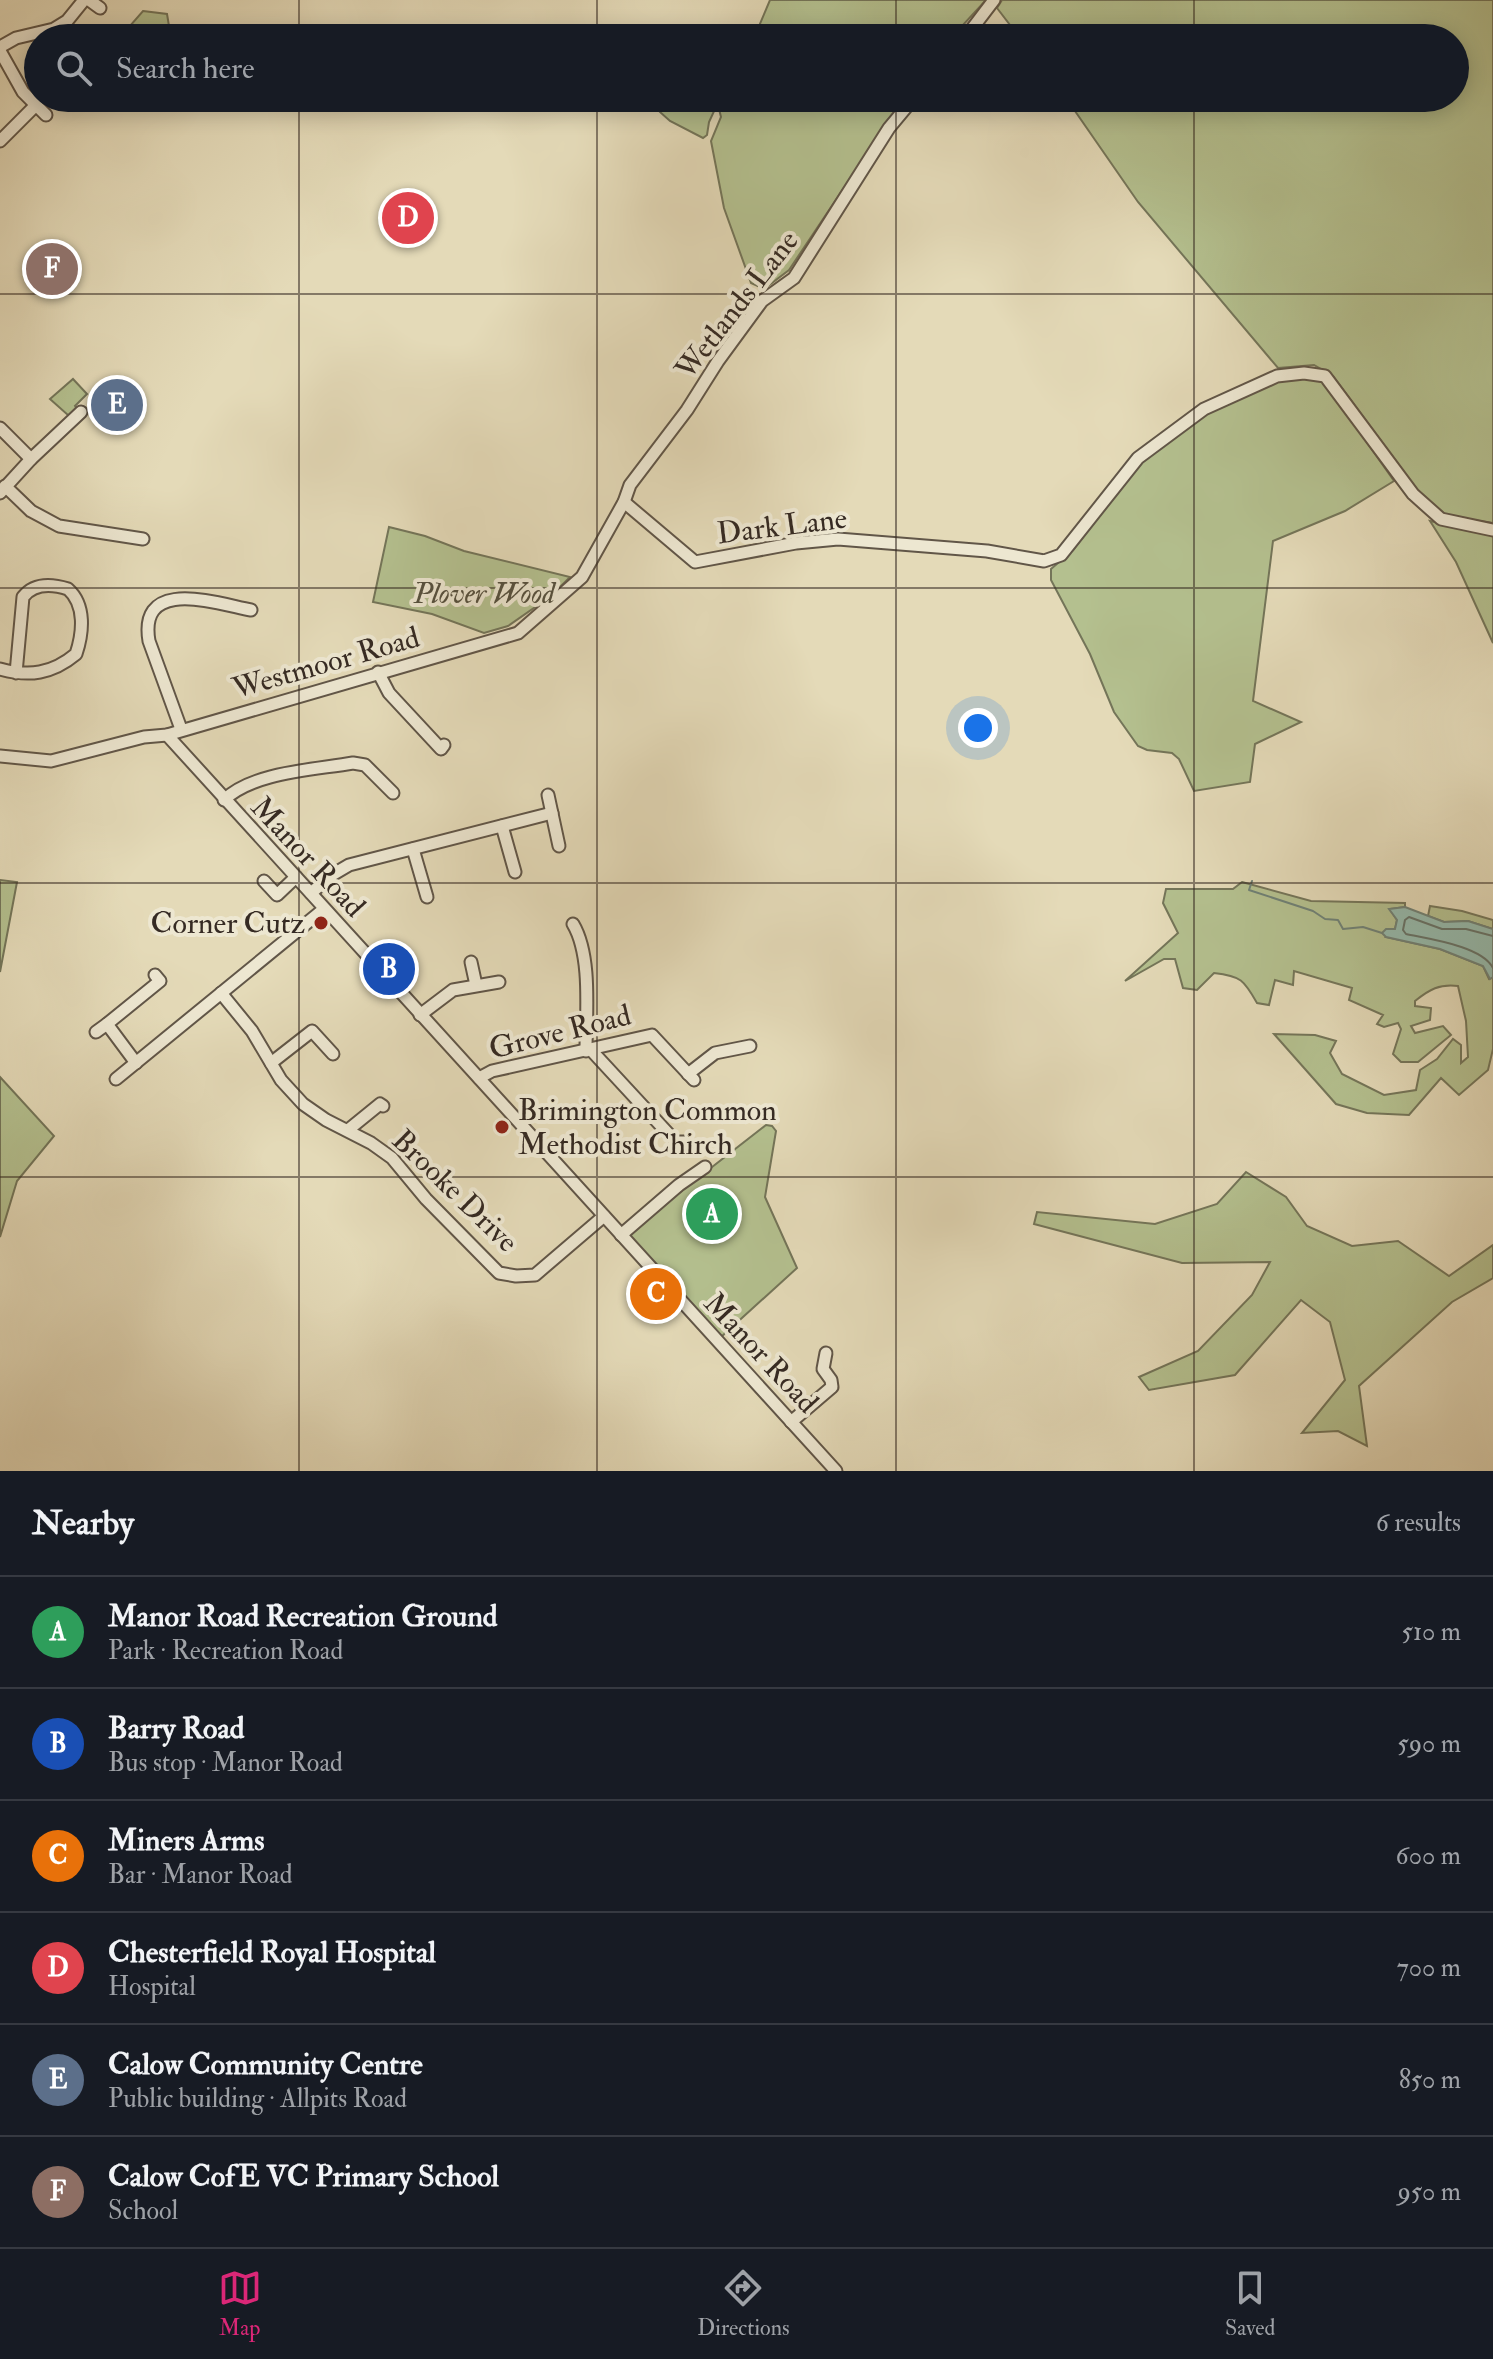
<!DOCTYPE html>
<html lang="en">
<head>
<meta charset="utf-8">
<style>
  body { margin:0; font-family:"IM FELL Double Pica",serif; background:#20242c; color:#f1f3f6 }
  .you { position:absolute; left:978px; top:728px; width:28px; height:28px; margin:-20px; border:6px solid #fff; border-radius:50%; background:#1a73e8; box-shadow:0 0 0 12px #1a73e833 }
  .badge { display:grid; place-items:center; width:52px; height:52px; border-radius:50%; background:#db2777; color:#fff; font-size:26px; font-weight:700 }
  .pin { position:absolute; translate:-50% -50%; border:4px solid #fff; box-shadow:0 2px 8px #0006 }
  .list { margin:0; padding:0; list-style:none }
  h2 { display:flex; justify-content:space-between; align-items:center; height:104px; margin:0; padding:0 32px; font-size:34px }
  h2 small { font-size:26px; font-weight:400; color:#9ea1a6 }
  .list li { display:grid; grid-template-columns:52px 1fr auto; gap:24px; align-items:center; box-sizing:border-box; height:112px; padding:0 32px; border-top:2px solid #363941 }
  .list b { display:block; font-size:30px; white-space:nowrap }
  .list p { margin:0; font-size:26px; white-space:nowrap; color:#9ea1a6 }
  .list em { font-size:26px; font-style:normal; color:#9ea1a6 }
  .icon { flex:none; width:44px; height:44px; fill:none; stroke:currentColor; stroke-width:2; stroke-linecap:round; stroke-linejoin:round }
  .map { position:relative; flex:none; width:1493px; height:1471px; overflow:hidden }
  .search { position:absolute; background:#171b24; box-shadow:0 4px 20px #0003; left:24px; right:24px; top:24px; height:88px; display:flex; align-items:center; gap:20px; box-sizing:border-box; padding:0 28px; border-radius:44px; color:#9ea1a6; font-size:30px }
  .sheet { height:776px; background:#171b24 }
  nav { display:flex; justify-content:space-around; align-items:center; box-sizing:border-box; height:112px; border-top:2px solid #363941; background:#171b24; font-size:22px; color:#9ea1a6 }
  nav a { display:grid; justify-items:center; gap:4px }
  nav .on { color:#db2777 }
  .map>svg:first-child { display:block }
  .green { fill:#b4c08f; stroke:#747559; stroke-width:2 }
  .water { fill:#95bbae; stroke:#6f8176; stroke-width:2 }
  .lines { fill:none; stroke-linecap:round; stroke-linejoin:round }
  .shore { stroke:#657268; stroke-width:2 }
  .stream { stroke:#6f8176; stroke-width:2 }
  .minor-casing { stroke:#615648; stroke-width:15 }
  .minor { stroke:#ede7d1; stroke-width:11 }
  .grid { fill:none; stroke:#352a23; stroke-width:2; stroke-opacity:0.55 }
  .poi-dot { fill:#8f2418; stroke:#ede7d1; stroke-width:3 }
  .labels { text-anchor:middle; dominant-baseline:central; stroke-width:8; stroke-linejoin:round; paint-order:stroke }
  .street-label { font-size:30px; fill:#352a23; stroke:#ede7d1 }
  .park-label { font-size:30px; font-style:italic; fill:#55503e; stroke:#ede7d1 }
  .poi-label { font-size:30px; fill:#352a23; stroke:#ede7d1; text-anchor:end }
</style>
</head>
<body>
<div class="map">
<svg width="1493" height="1471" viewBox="0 0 1493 1471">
  <rect width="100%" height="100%" fill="#e4dab8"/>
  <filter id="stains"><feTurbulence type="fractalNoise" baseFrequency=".0025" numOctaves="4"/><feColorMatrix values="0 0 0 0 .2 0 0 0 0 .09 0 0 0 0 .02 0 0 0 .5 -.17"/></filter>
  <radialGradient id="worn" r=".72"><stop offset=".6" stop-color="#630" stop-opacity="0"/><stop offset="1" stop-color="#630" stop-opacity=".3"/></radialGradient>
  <!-- green -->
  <g class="green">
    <polygon points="770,0 986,0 951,38 754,38"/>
    <polygon points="1002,0 1493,0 1493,523 1447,516 1418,491 1333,376 1314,365 1278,368 1138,202 1066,98 1455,98 1455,38 1020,38 997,8"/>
    <path d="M143,11L167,14L169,26C154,29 145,38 130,38L129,27Z"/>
    <polygon points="692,98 904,98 789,270 764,289 751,283 724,208 711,141 721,117 719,109 715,109 709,122 707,135 703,138 670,121 660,112 662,107 686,106"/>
    <polygon points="1305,377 1324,381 1394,481 1345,511 1273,541 1253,701 1301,722 1255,744 1250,782 1194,791 1179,759 1172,753 1147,750 1138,746 1114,712 1090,654 1051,580 1051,569 1073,550 1140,462 1206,414 1278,381"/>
    <polygon points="73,379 87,394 75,406 77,409 69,416 50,399"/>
    <polygon points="1430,521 1493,534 1493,643 1456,562"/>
    <polygon points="389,527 425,536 464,551 570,577 551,596 508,626 484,633 432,614 373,602"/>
    <polygon points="0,880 17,882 0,972"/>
    <path d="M1242,882L1311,901L1405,903V907L1390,909L1397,920L1395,929L1386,937L1440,949L1483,966L1489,979L1493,977V1049L1488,1070L1459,1095L1441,1078L1409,1115L1367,1113L1336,1104L1274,1034L1315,1035L1336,1041L1330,1053L1342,1074L1384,1095L1416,1090L1420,1070L1437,1059L1453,1039L1461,1045V1063L1468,1057L1466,1021L1458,986C1439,984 1430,989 1415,1001V1006L1431,1008L1430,1020L1411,1026L1415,1033L1443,1026L1451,1035L1418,1062H1401L1393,1054L1401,1029L1398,1023L1384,1027L1377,1024L1383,1015L1349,1000L1352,988L1294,971L1293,985L1275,980L1269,1005L1257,1003C1244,980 1241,976 1214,973L1197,990L1183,988L1175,959H1164L1125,981L1178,933L1163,903L1166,889H1233Z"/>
    <polygon points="1430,906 1462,911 1493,920 1493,929 1468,921 1444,922 1428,916"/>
    <polygon points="0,1077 54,1136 17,1181 0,1237"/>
    <polygon points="766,1125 772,1126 776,1131 765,1197 797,1268 721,1337 629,1236 630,1231"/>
    <polygon points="1246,1172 1286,1197 1307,1226 1352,1246 1398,1241 1449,1276 1493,1245 1493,1278 1452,1302 1359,1386 1367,1446 1338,1431 1302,1433 1345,1380 1330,1322 1301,1300 1235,1375 1149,1390 1139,1377 1198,1351 1252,1295 1270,1262 1182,1263 1034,1224 1037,1212 1155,1224 1217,1204"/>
  </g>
  <!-- water -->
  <polygon class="water" points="1405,907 1444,922 1468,921 1493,929 1493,977 1490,979 1483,966 1440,949 1386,937 1382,933 1386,929 1395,929 1397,920 1389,909"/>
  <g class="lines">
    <!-- shore -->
    <path class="shore" d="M1493,936L1466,929H1442L1409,917L1405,920L1403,930L1406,934C1429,939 1482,946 1493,968"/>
    <!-- stream -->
    <polyline class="stream" points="1252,881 1249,890 1313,911 1325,919 1338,920 1343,929 1363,927 1382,933"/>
    <!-- minor casing -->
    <g class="minor-casing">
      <g id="minor">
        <polyline points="89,0 100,8"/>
        <polyline points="965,38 994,0"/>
        <polyline points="0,47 16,38 54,29 67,21 84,0"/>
        <polyline points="0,51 23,92 46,115"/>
        <polyline points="0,141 36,105"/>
        <polyline points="0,428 31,459"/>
        <polyline points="5,486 31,511 59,526 143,539"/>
        <polyline points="0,493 31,459 81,412"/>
        <polyline points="624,502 695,562 796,543 838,539 987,551 1044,561 1061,555 1138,458 1204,409 1277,376 1304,373 1325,376 1413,494 1441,519 1493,530"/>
        <path d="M0,669C29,677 52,674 76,654C83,633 86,605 68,589C52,584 34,583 23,597L16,673"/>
        <polyline points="378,672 389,693 441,749 444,745"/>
        <path d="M181,729L149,641C138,576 218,604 251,610"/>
        <polyline points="167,735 836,1471"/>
        <polyline points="0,756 51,761 144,737 167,735 518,633 582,577 624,502 630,485 687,410 718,361 762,301 794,278 889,128 914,98"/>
        <polyline points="548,795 559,846"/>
        <path d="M224,800C253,772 313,770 353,763L365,765L393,793"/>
        <polyline points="502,826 515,872"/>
        <polyline points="413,849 427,897"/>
        <polyline points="264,881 277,895 296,877"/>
        <polyline points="311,893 332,875 349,865 552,813"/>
        <path d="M573,924C592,956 586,1013 586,1051"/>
        <polyline points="471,962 476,985"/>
        <polyline points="221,993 252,1031 281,1080 303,1104 326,1120 371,1143 392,1158 426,1199 499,1273 516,1276 535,1275 604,1216"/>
        <polyline points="420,1015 453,990 499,982"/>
        <polyline points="96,1032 107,1024"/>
        <polyline points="591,1050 676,1142 684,1142"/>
        <polyline points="136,1063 107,1024 160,981 155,975"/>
        <polyline points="271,1063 312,1031 333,1054"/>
        <polyline points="688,1074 715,1053 750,1046"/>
        <polyline points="479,1078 492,1071 652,1035 694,1080"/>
        <polyline points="116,1079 324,909"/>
        <polyline points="348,1130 380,1104 383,1106"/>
        <polyline points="621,1235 679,1185 705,1167"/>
        <polyline points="791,1422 832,1387 831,1380 823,1369 826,1353"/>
      </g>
    </g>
    <!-- minor -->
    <use href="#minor" class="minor"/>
  </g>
  <!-- grid -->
  <path class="grid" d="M299,0V38M597,0V38M896,0V38M1194,0V38M299,98V1471M597,98V1471M896,98V1471M1194,98V1471M0,294H1493M0,588H1493M0,883H1493M0,1177H1493"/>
  <!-- markers -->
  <g class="poi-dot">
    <circle cx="321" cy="923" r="8"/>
    <circle cx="502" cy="1127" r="8"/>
  </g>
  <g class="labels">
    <!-- street labels -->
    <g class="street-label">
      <text transform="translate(737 305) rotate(-52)">Wetlands Lane</text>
      <text transform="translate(782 526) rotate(-7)">Dark Lane</text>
      <text transform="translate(326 663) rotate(-16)">Westmoor Road</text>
      <text transform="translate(308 857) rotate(47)">Manor Road</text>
      <text transform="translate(560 1032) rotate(-14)">Grove Road</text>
      <text transform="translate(455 1191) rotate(44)">Brooke Drive</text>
      <text transform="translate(761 1353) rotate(47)">Manor Road</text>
    </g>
    <!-- park labels -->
    <g class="park-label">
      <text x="484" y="593">Plover Wood</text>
    </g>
    <!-- poi labels -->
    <g class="poi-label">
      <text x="305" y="923">Corner Cutz</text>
      <text x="518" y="1110" text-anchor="start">Brimington Common<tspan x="518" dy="34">Methodist Chirch</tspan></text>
    </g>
  </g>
  <rect width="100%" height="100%" filter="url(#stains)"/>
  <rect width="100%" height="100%" fill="url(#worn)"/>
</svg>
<div class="you"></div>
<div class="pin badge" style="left:712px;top:1214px;background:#2e9e5b">A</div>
<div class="pin badge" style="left:389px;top:969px;background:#1a4fb4">B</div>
<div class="pin badge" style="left:656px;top:1294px;background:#e8710a">C</div>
<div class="pin badge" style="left:408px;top:218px;background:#e0444e">D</div>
<div class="pin badge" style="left:117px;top:405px;background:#5c6f8a">E</div>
<div class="pin badge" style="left:52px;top:269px;background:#8d6e63">F</div>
<div class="search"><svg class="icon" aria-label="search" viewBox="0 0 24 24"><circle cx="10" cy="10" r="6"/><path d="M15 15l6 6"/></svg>Search here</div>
</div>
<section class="sheet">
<h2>Nearby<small>6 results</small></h2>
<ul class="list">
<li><span class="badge" style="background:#2e9e5b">A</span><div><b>Manor Road Recreation Ground</b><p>Park · Recreation Road</p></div><em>510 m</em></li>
<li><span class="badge" style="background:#1a4fb4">B</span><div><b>Barry Road</b><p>Bus stop · Manor Road</p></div><em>590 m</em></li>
<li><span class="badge" style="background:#e8710a">C</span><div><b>Miners Arms</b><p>Bar · Manor Road</p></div><em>600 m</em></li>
<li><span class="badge" style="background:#e0444e">D</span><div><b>Chesterfield Royal Hospital</b><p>Hospital</p></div><em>700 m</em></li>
<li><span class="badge" style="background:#5c6f8a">E</span><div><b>Calow Community Centre</b><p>Public building · Allpits Road</p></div><em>850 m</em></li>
<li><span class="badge" style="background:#8d6e63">F</span><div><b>Calow CofE VC Primary School</b><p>School</p></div><em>950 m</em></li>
</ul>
</section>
<nav>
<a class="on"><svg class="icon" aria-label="map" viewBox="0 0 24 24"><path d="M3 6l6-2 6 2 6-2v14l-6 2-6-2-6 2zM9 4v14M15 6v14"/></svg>Map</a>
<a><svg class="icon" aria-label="directions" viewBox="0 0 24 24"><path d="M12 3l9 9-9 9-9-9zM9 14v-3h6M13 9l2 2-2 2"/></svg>Directions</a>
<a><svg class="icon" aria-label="saved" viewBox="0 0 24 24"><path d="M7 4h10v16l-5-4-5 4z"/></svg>Saved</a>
</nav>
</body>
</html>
